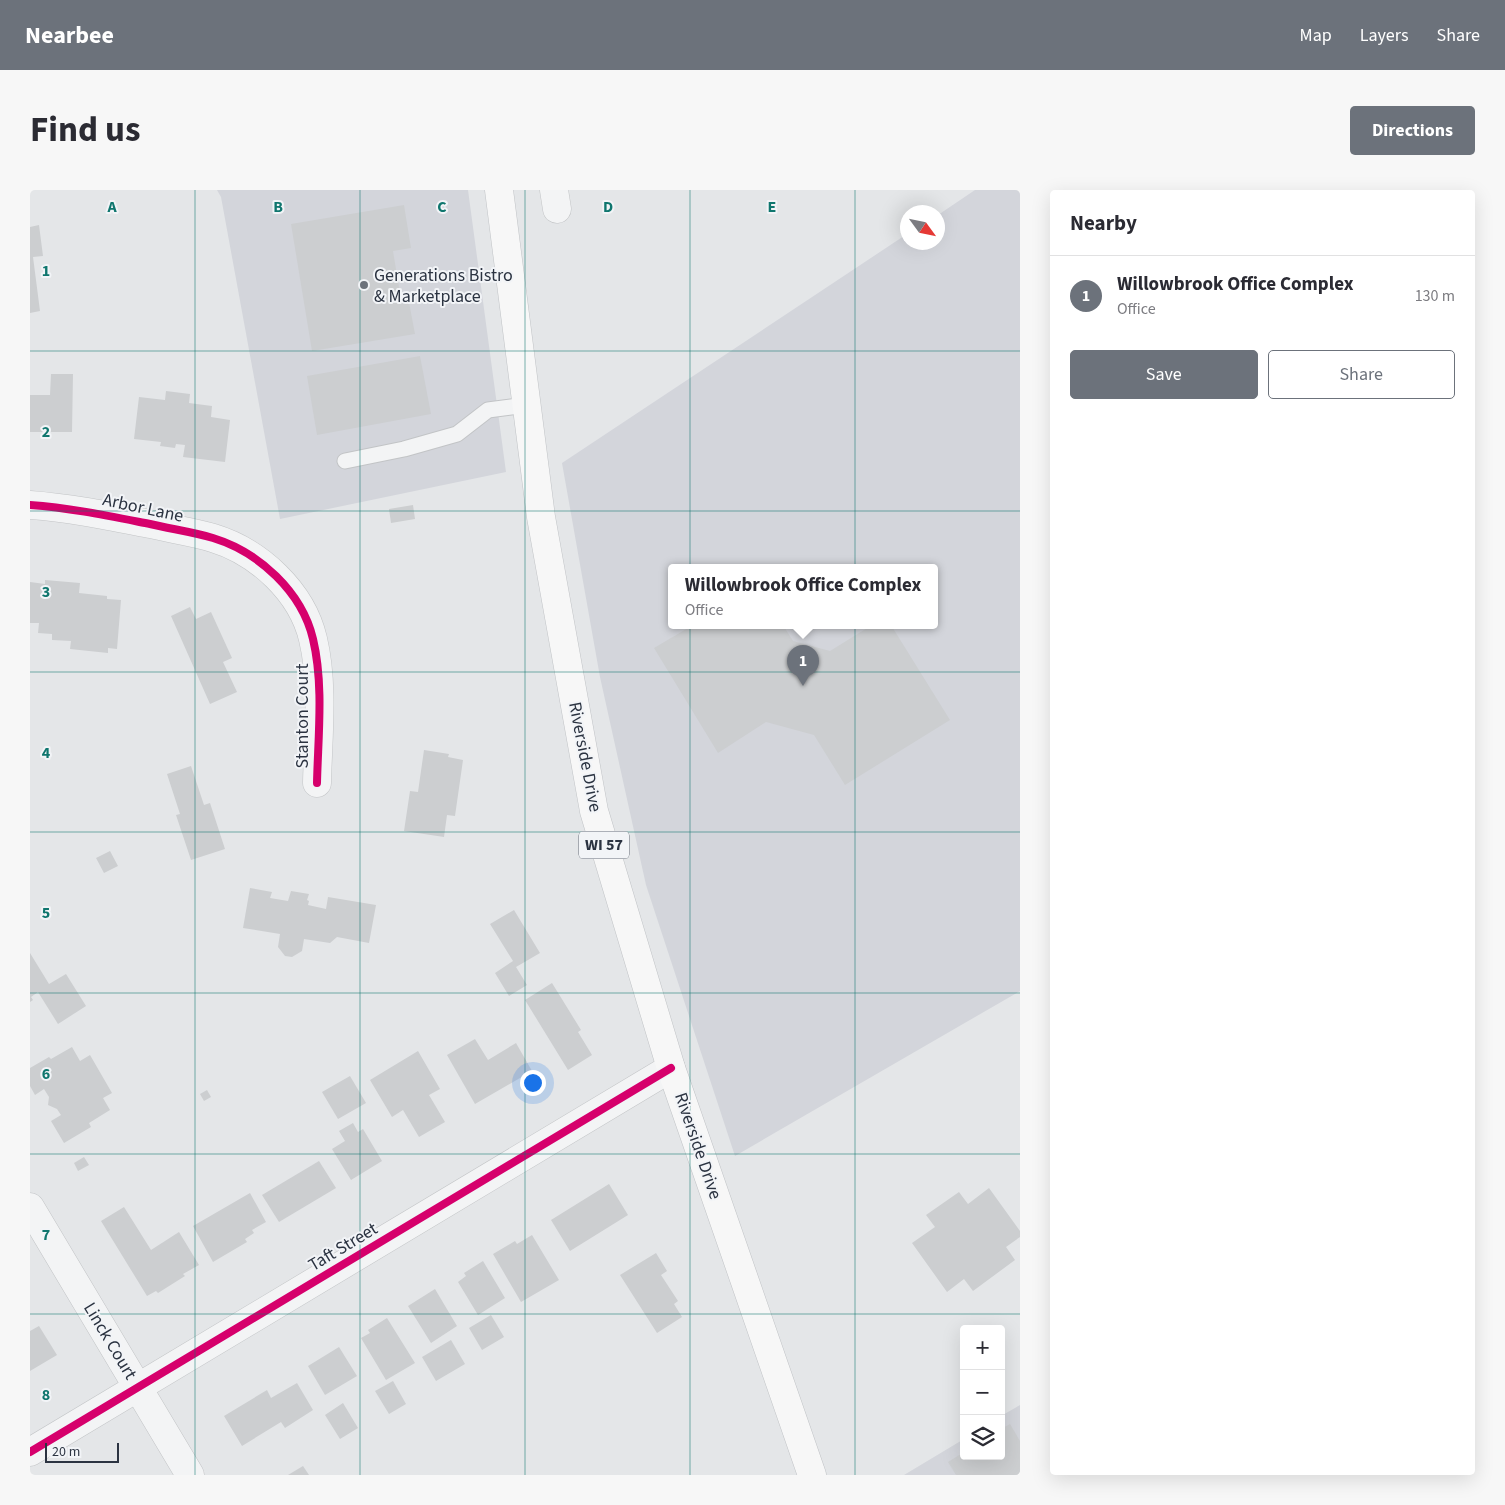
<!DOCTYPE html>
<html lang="en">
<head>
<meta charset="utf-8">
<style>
  body { margin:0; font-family:"Source Sans 3",sans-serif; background:#f7f7f7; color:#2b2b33 }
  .controls { position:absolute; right:15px; bottom:15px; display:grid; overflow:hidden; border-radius:5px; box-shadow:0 5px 20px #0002 }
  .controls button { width:45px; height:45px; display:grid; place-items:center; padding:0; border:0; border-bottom:1px solid #e1e1e2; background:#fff; color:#2b2b33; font:25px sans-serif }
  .compass { position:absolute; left:870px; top:15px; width:45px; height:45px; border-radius:50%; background:#fff; box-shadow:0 5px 20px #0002; rotate:123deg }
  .scale { position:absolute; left:15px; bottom:12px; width:74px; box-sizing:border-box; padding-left:5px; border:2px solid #2b3341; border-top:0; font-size:14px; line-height:18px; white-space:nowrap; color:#2b3341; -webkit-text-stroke:4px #f2f4f7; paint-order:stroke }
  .you { position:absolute; left:502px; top:892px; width:18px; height:18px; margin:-12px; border:4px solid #fff; border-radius:50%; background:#1a73e8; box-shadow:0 0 0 8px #1a73e833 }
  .badge { display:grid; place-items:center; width:32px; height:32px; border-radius:50%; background:#6c727b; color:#fff; font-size:16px; font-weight:700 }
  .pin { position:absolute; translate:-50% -41px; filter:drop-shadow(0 1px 2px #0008) }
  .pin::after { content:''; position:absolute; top:26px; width:18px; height:15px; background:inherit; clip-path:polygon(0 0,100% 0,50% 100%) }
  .popup { position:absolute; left:638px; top:374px; width:270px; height:65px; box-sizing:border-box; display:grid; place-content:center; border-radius:5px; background:#fff; filter:drop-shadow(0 1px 4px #0005); font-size:16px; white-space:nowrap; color:#7c7c81 }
  .popup b { font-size:19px; color:#2b2b33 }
  .popup::after { content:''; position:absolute; left:50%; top:100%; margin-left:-10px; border:10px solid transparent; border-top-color:#fff }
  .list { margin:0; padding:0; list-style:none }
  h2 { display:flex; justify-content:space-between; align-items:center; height:65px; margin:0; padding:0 20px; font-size:21px }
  h2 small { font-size:16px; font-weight:400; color:#7c7c81 }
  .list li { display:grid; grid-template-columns:32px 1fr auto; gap:15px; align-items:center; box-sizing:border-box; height:80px; padding:0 20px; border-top:1px solid #e1e1e2 }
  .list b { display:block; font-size:19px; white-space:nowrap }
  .list p { margin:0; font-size:16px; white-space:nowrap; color:#7c7c81 }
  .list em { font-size:16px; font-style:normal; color:#7c7c81 }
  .actions { display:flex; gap:10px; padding:15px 20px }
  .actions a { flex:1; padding:11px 0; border:1px solid #6c727b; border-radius:5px; text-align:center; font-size:18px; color:#6c727b }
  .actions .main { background:#6c727b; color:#fff }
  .icon { flex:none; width:28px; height:28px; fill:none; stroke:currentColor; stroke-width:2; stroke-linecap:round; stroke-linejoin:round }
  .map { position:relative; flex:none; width:990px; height:1285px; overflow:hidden; border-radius:5px }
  header { display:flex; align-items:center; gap:30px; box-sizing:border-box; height:70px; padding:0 25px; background:#6c727b; color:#fff }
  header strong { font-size:24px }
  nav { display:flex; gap:28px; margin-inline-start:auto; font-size:18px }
  .intro { display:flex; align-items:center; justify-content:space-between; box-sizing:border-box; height:120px; padding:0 30px }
  h1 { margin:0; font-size:35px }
  .button { padding:12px 22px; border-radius:5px; background:#6c727b; color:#fff; font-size:18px; font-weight:700 }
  main { display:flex; gap:30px; padding:0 30px }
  aside { flex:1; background:#fff; border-radius:5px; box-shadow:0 5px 20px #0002 }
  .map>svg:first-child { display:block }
  .built { fill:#d3d5db; fill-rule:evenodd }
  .building { fill:#ccced0 }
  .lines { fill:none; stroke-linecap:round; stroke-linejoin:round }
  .lane-casing { stroke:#c2c4c6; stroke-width:17 }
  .street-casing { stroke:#c2c4c6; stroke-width:29 }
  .primary-casing { stroke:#c0c3c6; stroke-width:29 }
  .lane { stroke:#f3f4f5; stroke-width:15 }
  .street { stroke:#f3f4f5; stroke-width:28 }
  .primary { stroke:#f7f7f7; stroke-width:28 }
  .cycleway-casing { stroke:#f2f4f7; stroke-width:11 }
  .cycleway { stroke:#d6006c; stroke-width:8 }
  .grid { fill:none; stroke:#0f766e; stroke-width:1; stroke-opacity:0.55 }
  .poi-dot { fill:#6c727b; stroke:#f2f4f7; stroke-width:2 }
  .labels { text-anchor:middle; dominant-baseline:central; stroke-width:4; stroke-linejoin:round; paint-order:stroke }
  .shield { fill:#f2f4f7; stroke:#676d78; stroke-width:1 }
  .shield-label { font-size:16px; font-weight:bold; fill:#2b3341 }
  .poi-label { font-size:18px; fill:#2b3341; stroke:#f2f4f7; text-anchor:start }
  .street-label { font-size:18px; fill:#2b3341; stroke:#f2f4f7 }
  .grid-label { font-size:16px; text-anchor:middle; font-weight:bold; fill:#0f766e; stroke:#f2f4f7; stroke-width:4; stroke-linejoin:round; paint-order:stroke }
</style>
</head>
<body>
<header>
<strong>Nearbee</strong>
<nav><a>Map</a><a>Layers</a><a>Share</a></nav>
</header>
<div class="intro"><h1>Find us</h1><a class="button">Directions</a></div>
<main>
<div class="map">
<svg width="990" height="1285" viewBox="0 0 990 1285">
  <rect width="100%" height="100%" fill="#e4e6e8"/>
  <!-- built -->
  <g class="built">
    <polygon points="187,0 438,0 476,282 250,329 191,7"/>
    <path d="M945,0H990V801L705,966L616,695L570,487L532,273L877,44L878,52H908V25ZM642,377H904V435H642Z"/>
    <polygon points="990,1215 990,1285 874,1285 934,1249 934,1266 971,1266 971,1226"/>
  </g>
  <!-- building -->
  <g class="building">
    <polygon points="374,15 381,58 363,61 371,109 378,107 385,144 282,161 261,34"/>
    <polygon points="9,35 13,66 3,67 10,121 0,123 0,37"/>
    <polygon points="390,166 401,224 287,245 277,186"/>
    <polygon points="21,184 43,184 42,242 0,242 0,205 20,205"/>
    <polygon points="136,201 160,204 159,213 182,216 181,227 200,230 195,272 153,267 155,255 146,254 145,258 130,256 131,252 104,249 109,207 135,210"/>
    <polygon points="383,315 385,329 361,333 359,319"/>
    <polygon points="15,390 50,393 49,403 77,406 77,409 91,410 87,459 78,458 78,463 40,459 41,451 22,450 22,444 8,443 9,433 0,433 0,392 15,394"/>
    <polygon points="160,417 166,429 181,422 202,468 193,472 207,502 180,514 141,426"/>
    <polygon points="663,435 753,435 763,451 800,461 842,435 861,435 920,530 815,595 784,545 736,532 688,563 624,458"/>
    <polygon points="394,560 419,564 418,567 433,570 425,626 417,625 414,647 374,641 380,601 388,602"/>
    <polygon points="161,576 174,615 180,613 195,659 161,670 146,625 150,624 137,584"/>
    <polygon points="80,661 88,676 74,683 66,668"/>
    <polygon points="220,698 242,702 240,708 258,711 261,701 279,704 277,710 279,711 278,715 296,719 298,707 346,715 339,753 307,747 300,753 274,749 272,761 262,767 255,766 248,757 250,744 213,738"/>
    <polygon points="484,720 510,763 486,777 497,795 479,806 465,783 483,771 460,734"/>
    <polygon points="0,763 19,794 36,784 56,816 28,834 8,802 1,807 3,810 0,812"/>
    <polygon points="522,793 551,840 548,842 562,865 538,880 495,810"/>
    <polygon points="445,849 458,870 486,853 502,881 445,914 417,865"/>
    <polygon points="42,857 50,871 60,865 82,903 73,908 80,920 59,933 61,937 34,953 21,931 31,925 27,919 18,915 19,907 14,899 5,905 0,896 0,878 19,867 21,869"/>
    <polygon points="388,861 410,899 399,905 415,932 389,947 373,920 362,927 340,890"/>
    <polygon points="320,886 336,913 308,929 292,902"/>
    <polygon points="177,900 181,907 174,911 170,904"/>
    <polygon points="323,933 328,942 333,939 352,971 321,990 302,959 315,951 309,941"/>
    <polygon points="54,967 59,975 48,981 44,973"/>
    <polygon points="289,971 306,998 249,1032 232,1005"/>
    <polygon points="579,994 598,1025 540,1061 521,1030"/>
    <polygon points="959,998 990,1041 990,1047 976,1057 985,1070 943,1101 934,1089 917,1102 882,1053 905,1037 896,1025 929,1002 938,1014"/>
    <polygon points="220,1003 236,1032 222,1040 224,1043 215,1049 217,1052 183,1072 163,1036"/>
    <polygon points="94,1017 121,1060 149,1042 169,1075 153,1084 155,1086 128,1103 126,1101 117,1106 71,1031"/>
    <polygon points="502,1045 529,1090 491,1112 463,1064 485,1051 487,1054"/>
    <polygon points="626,1063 637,1081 631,1085 648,1111 644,1114 652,1127 627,1143 590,1085"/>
    <polygon points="453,1071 475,1108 448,1125 428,1092 436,1086 434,1083"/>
    <polygon points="405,1099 427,1136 401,1153 378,1116"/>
    <polygon points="461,1125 474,1147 452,1160 439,1138"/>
    <polygon points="357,1128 385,1173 356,1190 331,1148 340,1143 338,1140"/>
    <polygon points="9,1136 27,1165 0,1181 0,1141"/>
    <polygon points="421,1150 435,1174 406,1191 392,1167"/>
    <polygon points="309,1157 327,1186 295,1205 278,1176"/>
    <polygon points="363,1191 376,1214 359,1224 345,1201"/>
    <polygon points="267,1193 283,1220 255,1238 251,1232 212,1256 194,1226 237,1200 241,1208"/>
    <polygon points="313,1213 328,1238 310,1249 295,1225"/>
    <polygon points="980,1234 990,1251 990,1285 926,1285 918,1272 934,1262 934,1266 971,1266 971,1239"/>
    <polygon points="273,1276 279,1285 258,1285"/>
  </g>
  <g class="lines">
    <!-- lane casing -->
    <g class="lane-casing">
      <polyline id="lane" points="315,271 374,259 427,244 458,220 497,215"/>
    </g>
    <!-- street casing -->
    <g class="street-casing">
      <g id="street">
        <polyline points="524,0 527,19"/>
        <path d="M0,315C41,318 79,326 120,334C141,339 163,342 183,348C229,362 272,402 283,449C294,495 288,547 287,593"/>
        <polyline points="0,1017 160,1285"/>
        <polyline points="0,1262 641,878"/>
      </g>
    </g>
    <!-- primary casing -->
    <g class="primary-casing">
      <polyline id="primary" points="469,0 511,327 564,621 641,878 782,1285"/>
    </g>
    <!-- lane -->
    <use href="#lane" class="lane"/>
    <!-- street -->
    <use href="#street" class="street"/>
    <!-- primary -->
    <use href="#primary" class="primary"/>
    <!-- cycleway casing -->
    <g class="cycleway-casing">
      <g id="cycleway">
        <path d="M0,315C41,318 79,326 120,334C141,339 163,342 183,348C229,362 272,402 283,449C294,495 288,547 287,593"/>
        <polyline points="0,1262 641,878"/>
      </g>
    </g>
    <!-- cycleway -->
    <use href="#cycleway" class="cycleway"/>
  </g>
  <!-- grid -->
  <path class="grid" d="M165,0V1285M330,0V1285M495,0V1285M660,0V1285M825,0V1285M0,161H990M0,321H990M0,482H990M0,642H990M0,803H990M0,964H990M0,1124H990"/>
  <!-- markers -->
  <circle class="poi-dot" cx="334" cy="95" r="5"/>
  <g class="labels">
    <!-- shield labels -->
    <rect class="shield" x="549" y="641.5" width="50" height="27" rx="4"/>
    <g class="shield-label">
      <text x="574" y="655">WI 57</text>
    </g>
    <!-- poi labels -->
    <g class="poi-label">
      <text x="344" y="85">Generations Bistro<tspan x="344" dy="21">&amp; Marketplace</tspan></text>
    </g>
    <!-- street labels -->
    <g class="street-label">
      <text transform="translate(113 318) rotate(12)">Arbor Lane</text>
      <text transform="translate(272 526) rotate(-90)">Stanton Court</text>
      <text transform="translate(555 567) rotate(79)">Riverside Drive</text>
      <text transform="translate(668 956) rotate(71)">Riverside Drive</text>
      <text transform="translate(313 1057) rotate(-31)">Taft Street</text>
      <text transform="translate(80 1151) rotate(59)">Linck Court</text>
    </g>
  </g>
  <g class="grid-label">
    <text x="82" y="22">A</text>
    <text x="248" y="22">B</text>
    <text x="412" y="22">C</text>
    <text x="578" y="22">D</text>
    <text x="742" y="22">E</text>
    <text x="16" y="86">1</text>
    <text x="16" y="247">2</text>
    <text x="16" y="407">3</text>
    <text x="16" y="568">4</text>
    <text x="16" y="728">5</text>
    <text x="16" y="889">6</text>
    <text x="16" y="1050">7</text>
    <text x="16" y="1210">8</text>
  </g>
</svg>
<div class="controls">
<button>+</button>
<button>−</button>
<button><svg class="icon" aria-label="layers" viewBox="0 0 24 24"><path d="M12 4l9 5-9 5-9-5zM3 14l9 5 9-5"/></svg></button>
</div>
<svg class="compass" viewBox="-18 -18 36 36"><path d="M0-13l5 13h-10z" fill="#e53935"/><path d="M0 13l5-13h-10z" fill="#7c7c81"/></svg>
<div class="scale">20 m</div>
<div class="you"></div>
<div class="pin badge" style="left:773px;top:496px">1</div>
<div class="popup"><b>Willowbrook Office Complex</b>Office</div>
</div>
<aside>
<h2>Nearby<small></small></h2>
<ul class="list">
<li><span class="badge">1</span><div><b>Willowbrook Office Complex</b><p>Office</p></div><em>130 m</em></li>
</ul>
<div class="actions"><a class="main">Save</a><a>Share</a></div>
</aside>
</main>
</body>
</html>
